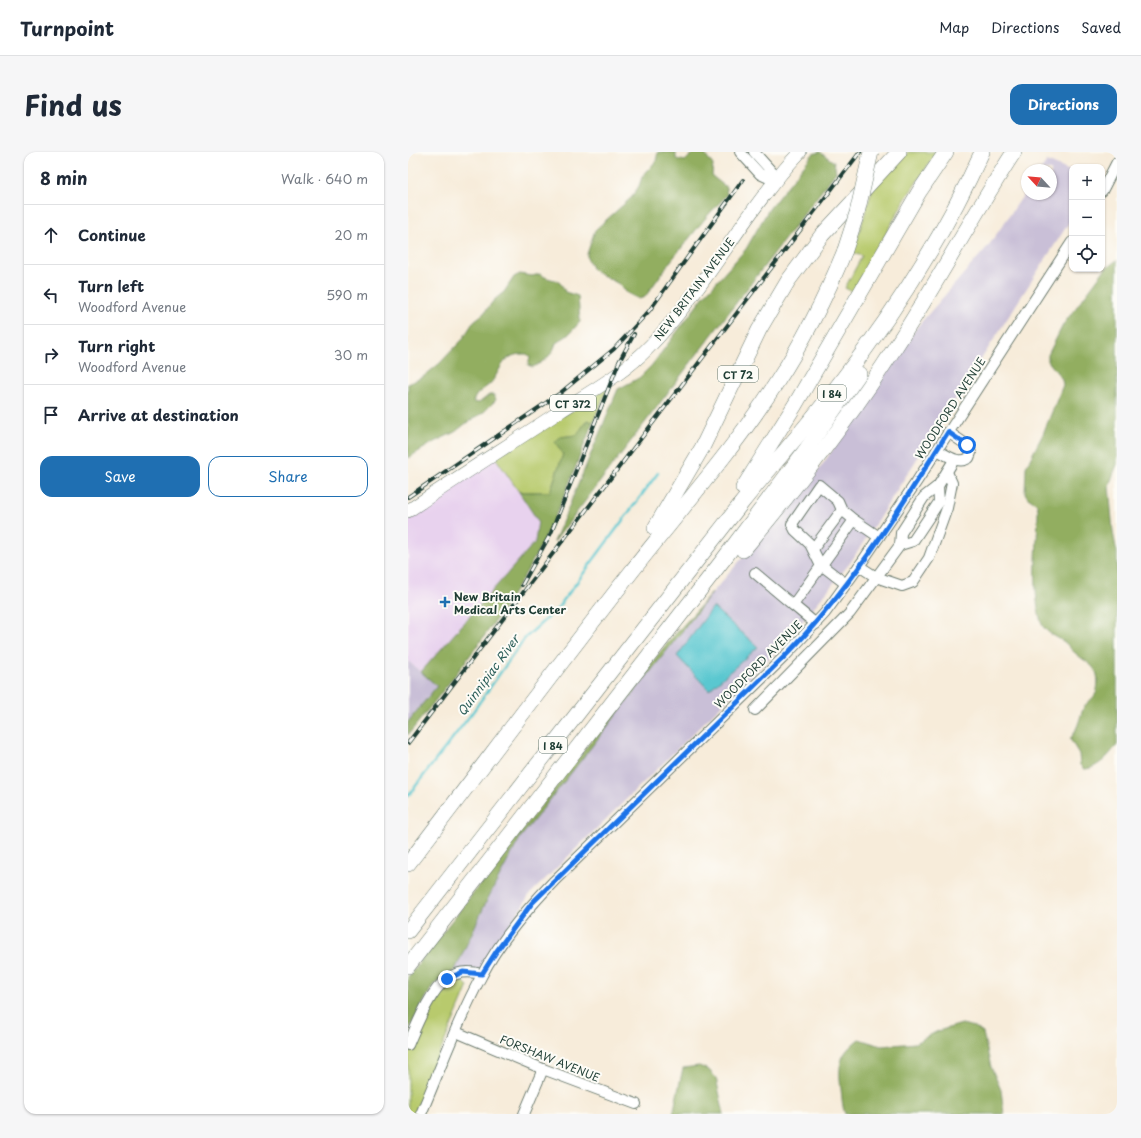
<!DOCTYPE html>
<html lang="en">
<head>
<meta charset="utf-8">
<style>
  body { margin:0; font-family:"Playpen Sans",sans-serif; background:#f6f6f7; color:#1f2937 }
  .controls { position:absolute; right:12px; top:12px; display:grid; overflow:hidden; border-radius:8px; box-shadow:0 1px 3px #0004 }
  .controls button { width:36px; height:36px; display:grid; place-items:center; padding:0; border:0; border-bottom:1px solid #e0e1e3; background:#fff; color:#1f2937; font:20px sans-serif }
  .compass { position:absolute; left:613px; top:12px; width:36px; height:36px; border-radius:50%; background:#fff; box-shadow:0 1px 3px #0004; rotate:296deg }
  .stop { position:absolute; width:12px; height:12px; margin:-9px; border:3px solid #1a73e8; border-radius:50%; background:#fff }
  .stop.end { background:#1a73e8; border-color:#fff; box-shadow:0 1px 4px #0008 }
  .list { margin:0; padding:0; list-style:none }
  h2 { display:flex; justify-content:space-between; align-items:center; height:52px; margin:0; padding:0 16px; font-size:17px }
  h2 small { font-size:13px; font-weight:400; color:#747a83 }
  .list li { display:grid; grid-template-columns:26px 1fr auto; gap:12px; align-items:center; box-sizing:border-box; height:60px; padding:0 16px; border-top:1px solid #e0e1e3 }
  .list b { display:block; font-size:15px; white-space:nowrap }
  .list p { margin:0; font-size:13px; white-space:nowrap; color:#747a83 }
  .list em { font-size:13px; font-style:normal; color:#747a83 }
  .actions { display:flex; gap:8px; padding:12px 16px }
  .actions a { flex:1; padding:9px 0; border:1px solid #1f6fb2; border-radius:12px; text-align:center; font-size:14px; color:#1f6fb2 }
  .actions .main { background:#1f6fb2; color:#fff }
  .icon { flex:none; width:22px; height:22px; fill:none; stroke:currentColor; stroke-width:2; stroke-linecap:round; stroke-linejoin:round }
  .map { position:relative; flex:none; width:709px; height:962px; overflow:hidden; border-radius:12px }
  header { display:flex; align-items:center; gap:24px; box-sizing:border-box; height:56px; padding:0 20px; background:#fff; border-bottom:1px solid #e0e1e3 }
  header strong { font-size:19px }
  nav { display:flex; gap:22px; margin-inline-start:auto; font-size:14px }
  .intro { display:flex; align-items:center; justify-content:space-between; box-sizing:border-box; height:96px; padding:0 24px }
  h1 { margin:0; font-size:28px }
  .button { padding:10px 18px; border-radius:12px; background:#1f6fb2; color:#fff; font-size:14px; font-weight:700 }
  main { display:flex; gap:24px; padding:0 24px }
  aside { flex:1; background:#fff; border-radius:12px; box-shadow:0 1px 3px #0004 }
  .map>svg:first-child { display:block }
  .built { fill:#e8d2ee }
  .industrial { fill:#c9bfd7 }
  .green { fill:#b8ca6d; stroke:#6c8450 }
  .forest { fill:#92ae60; stroke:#58764a }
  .water { fill:#5ac7d0; stroke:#3c8282 }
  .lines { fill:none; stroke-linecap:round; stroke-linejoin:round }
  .stream { stroke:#5ac7d0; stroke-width:2.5 }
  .minor-casing { stroke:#6b7a6e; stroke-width:12 }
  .major-casing { stroke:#6b7a6e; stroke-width:14 }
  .highway-casing { stroke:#6b7a6e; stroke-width:16 }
  .minor { stroke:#fff; stroke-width:10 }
  .major { stroke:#fff; stroke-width:13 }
  .highway { stroke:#fff; stroke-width:15 }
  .rail-casing { stroke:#1f3d34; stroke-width:4 }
  .rail { stroke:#fdfcf7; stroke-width:2.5; stroke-dasharray:8; stroke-linecap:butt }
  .highway-bridge-casing { stroke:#6b7a6e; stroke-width:16; stroke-linecap:butt }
  .highway-bridge { stroke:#fff; stroke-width:15 }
  .route { stroke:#1a73e8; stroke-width:5 }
  .poi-dot { fill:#1f6fb2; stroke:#fdfcf7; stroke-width:1.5 }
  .labels { text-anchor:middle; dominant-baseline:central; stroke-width:4; stroke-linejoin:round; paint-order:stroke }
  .shield { fill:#fdfcf7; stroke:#62766e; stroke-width:1 }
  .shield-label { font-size:10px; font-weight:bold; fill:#1f3d34 }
  .street-label { font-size:11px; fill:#1f3d34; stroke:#fdfcf7 }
  .poi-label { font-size:11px; font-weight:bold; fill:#1f3d34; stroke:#fdfcf7; text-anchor:start }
  .water-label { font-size:12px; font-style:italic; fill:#2e605b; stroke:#fdfcf7 }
</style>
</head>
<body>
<header>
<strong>Turnpoint</strong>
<nav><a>Map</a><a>Directions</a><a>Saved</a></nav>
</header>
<div class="intro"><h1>Find us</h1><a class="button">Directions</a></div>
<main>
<aside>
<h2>8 min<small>Walk · 640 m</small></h2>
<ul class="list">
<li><svg class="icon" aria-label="ahead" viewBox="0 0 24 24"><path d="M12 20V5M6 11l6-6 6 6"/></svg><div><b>Continue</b></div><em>20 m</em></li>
<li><svg class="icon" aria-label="left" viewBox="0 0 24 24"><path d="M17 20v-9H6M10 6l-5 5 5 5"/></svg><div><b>Turn left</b><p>Woodford Avenue</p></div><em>590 m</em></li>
<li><svg class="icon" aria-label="right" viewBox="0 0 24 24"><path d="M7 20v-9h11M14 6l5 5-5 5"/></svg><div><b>Turn right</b><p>Woodford Avenue</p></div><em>30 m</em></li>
<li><svg class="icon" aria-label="arrive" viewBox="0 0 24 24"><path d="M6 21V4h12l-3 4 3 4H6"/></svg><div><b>Arrive at destination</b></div></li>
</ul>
<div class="actions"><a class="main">Save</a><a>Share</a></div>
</aside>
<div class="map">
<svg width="709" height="962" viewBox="0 0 709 962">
  <rect width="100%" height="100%" fill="#fdfcf7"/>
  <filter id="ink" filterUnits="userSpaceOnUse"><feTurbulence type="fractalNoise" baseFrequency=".025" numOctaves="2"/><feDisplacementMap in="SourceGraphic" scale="8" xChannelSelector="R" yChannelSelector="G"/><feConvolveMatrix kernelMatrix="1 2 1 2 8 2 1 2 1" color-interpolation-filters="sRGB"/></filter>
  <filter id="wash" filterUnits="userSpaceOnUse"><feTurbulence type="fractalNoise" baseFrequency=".012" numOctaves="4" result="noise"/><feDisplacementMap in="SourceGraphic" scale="16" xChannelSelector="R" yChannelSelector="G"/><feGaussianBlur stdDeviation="0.9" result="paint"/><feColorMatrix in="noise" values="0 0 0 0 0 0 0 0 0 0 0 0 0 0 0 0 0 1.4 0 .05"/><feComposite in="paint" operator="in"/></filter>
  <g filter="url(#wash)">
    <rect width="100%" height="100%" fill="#f7ecda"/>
    <!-- built -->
    <polygon class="built" points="87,305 130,369 127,390 13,520 0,509 0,365"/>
    <!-- industrial -->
    <g class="industrial">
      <polygon points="639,9 664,20 664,66 442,411 375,493 122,742 73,818 47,818 79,748 112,686 304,441 412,316 509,175 581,93 619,38 619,42 643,42 643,18 632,18"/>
      <polygon points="0,509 29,534 0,570"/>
    </g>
    <!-- green -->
    <g class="green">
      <polygon points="500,0 529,0 498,46 445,140 437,136 454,104 445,101 465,35"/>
      <polygon points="200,235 185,270 179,268 169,283 152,285 155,302 142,340 111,340 87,305"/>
      <polygon points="48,828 55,829 60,834 6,962 0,962 0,903 34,837 41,831"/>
    </g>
    <!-- forest -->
    <g class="forest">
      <polygon points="250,0 268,0 268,7 277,9 286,0 296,1 305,13 304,24 318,35 319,43 300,63 262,110 237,145 231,147 219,141 211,132 185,118 179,106 179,102 187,78 224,45 231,34 234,25 248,9"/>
      <polygon points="412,0 426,10 428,20 146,390 210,237 231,226 244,213 296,144 338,97 361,57 405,2"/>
      <path d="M709,108V312L701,334L705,380L709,401V593C701,603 690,617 676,617L672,613L671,602L662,587C670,577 671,568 675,557C678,550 688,546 689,538C693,513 680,513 666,500C662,497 660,492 655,489C647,484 636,480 633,470C623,434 630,395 630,358L629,352L620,346L617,341L618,315L635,282L655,233L654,227L640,209V203L655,173L697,117Z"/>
      <path d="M112,122L124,124L132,122C144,131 151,123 157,140L170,144L172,170L160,183L148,191C144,204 138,208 125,215L120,213L122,205L119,202C112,202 106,202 101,206C94,209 88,226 82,232C75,238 68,240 65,250L71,251L81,243H86L88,248L75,261L61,269L47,280L26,290L0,306V232L15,225L31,212L54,188L66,169L76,161L86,148L96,140L106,125Z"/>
      <path d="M179,268L185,270C172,303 160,337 145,369C109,448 53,516 0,583V570L29,534L13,520L127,390L130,369L111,340H142L155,302L147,290L152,285L169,283Z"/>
      <polygon points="304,441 112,686 79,748 47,818 25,833 0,879 0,825 255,496"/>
      <path d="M554,872L566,875L575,881L583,915L593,938L596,962H437C434,954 434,945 433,937C430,913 431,902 451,887L473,894L507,891L530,879Z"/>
      <polygon points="291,914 301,918 308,926 316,962 265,962 275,916"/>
    </g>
    <!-- water -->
    <polygon class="water" points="305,455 350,495 301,538 269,504"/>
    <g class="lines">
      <!-- stream -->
      <polyline class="stream" points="0,644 64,561 117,486 149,457 250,321"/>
    </g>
  </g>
  <g filter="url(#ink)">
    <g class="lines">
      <!-- minor casing -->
      <g class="minor-casing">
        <g id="minor">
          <polyline points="332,0 352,22 367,29"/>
          <polyline points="346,0 364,20 367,29"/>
          <polyline points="694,39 709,10"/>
          <path d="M529,298C539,303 550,313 561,306L563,301L559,293L540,280"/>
          <polyline points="492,393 505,389 531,350 530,334"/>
          <polyline points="405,397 434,358"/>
          <polyline points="451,414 468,425 494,434 505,430 521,406 539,356 544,331 539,320"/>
          <polyline points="347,421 385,453"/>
          <polyline points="438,432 412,412 402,392 387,378 384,372 411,333 430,349 434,358 446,368 471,385"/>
          <polyline points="408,472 385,453 446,368"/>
          <polyline points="347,558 442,461 492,393 493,381 516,345 530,334 546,308"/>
          <polyline points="48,880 135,917 228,952"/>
          <path d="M0,893C8,875 22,838 39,827C49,819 62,819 74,822"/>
          <path d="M13,962C33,915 50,867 74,823C92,788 119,757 146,729L377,504L417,461L454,410L509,329L664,90"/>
          <polyline points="116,962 135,917"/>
        </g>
      </g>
      <!-- major casing -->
      <g class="major-casing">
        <path id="major" d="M0,359C51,324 103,292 154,258C184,239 218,220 242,194C299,135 336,60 392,0"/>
      </g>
      <!-- highway casing -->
      <g class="highway-casing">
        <g id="highway">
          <polyline points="335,336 387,253 511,40 538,0"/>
          <polyline points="247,376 294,296 351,178 380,129 414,83 491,0"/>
          <path d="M335,398C390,333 442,266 488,194C529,131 565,63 606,0"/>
          <path d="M0,712C75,614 148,516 224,419C272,358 325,298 367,233C395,190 418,145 437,98"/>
          <path d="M0,779C111,637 221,495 332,353C364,313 398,276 428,236C485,163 536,84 574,0"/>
          <polyline points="0,814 315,408 397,299 451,222"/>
        </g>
      </g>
      <!-- minor -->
      <use href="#minor" class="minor"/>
      <!-- major -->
      <use href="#major" class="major"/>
      <!-- highway -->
      <use href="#highway" class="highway"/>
      <!-- rail casing -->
      <g class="rail-casing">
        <g id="rail">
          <polyline points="0,345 151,242 206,197 241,159 335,28"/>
          <polyline points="114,433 143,381 211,210 226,182"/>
          <polyline points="0,591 452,0"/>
        </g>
      </g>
      <!-- rail -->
      <use href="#rail" class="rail"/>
      <!-- highway-bridge casing -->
      <g class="highway-bridge-casing">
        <polyline id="highway-bridge" points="437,98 449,61 463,0"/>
      </g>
      <!-- highway-bridge -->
      <use href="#highway-bridge" class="highway-bridge"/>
    </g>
  </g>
  <g class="lines" filter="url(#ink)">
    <!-- route -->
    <path class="route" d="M39,827L55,820L74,822L88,800L124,751L377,504C442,438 491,358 540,280L559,293"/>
  </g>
  <!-- markers -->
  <path class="poi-dot" d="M35 444h4v4h4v4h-4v4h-4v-4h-4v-4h4z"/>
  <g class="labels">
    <!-- shield labels -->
    <g class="shield">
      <rect x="310" y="214" width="40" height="16" rx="3"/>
      <rect x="410" y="233" width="28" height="16" rx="3"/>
      <rect x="142" y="243" width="46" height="16" rx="3"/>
      <rect x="131" y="585" width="28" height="16" rx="3"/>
    </g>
    <g class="shield-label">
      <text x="330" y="222">CT 72</text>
      <text x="424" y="241">I 84</text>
      <text x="165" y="251">CT 372</text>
      <text x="145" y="593">I 84</text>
    </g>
    <!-- street labels -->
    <g class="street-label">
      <text transform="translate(286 137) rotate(-53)">NEW BRITAIN AVENUE</text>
      <text transform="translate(542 256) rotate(-57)">WOODFORD AVENUE</text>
      <text transform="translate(350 512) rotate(-45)">WOODFORD AVENUE</text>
      <text transform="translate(142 906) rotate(22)">FORSHAW AVENUE</text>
    </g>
    <!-- poi labels -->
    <g class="poi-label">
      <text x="46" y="444">New Britain<tspan x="46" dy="13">Medical Arts Center</tspan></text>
    </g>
    <!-- water labels -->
    <g class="water-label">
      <text transform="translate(80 523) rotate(-54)">Quinnipiac River</text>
    </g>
  </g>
</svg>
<div class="controls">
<button>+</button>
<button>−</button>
<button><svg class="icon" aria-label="locate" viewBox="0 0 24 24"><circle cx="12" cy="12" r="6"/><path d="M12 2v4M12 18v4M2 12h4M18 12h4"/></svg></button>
</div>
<svg class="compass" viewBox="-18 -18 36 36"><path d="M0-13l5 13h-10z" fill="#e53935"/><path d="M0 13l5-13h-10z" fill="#747a83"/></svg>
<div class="stop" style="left:559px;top:293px"></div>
<div class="stop end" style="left:39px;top:827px"></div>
</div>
</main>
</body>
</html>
